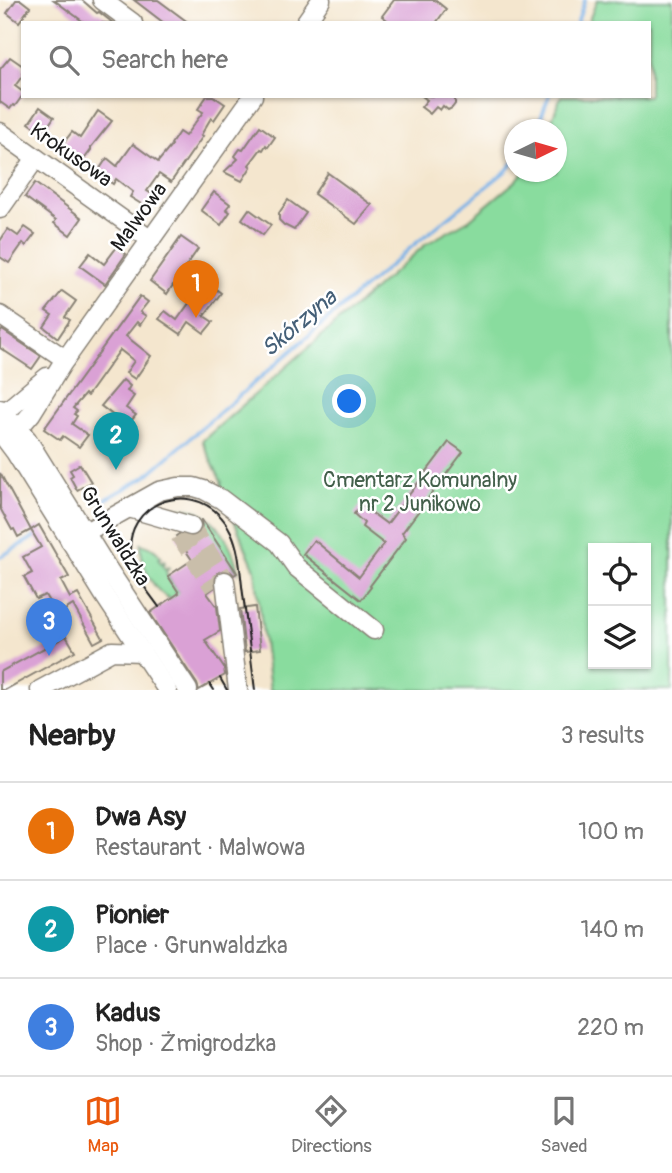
<!DOCTYPE html>
<html lang="en">
<head>
<meta charset="utf-8">
<style>
  body { margin:0; font-family:Pangolin,sans-serif; background:#f2f2f2; color:#222 }
  .controls { position:absolute; right:21px; bottom:21px; display:grid; overflow:hidden; border-radius:0px; box-shadow:0 2px 5px #0004 }
  .controls button { width:63px; height:63px; display:grid; place-items:center; padding:0; border:0; border-bottom:2px solid #e0e0e0; background:#fff; color:#222; font:35px sans-serif }
  .compass { position:absolute; left:504px; top:119px; width:63px; height:63px; border-radius:50%; background:#fff; box-shadow:0 2px 5px #0004; rotate:85deg }
  .you { position:absolute; left:350px; top:402px; width:24px; height:24px; margin:-18px; border:5px solid #fff; border-radius:50%; background:#1a73e8; box-shadow:0 0 0 10px #1a73e833 }
  .badge { display:grid; place-items:center; width:46px; height:46px; border-radius:50%; background:#ea580c; color:#fff; font-size:23px; font-weight:700 }
  .pin { position:absolute; translate:-50% -58px; filter:drop-shadow(0 2px 4px #0008) }
  .pin::after { content:''; position:absolute; top:37px; width:24px; height:21px; background:inherit; clip-path:polygon(0 0,100% 0,50% 100%) }
  .list { margin:0; padding:0; list-style:none }
  h2 { display:flex; justify-content:space-between; align-items:center; height:91px; margin:0; padding:0 28px; font-size:30px }
  h2 small { font-size:23px; font-weight:400; color:#767676 }
  .list li { display:grid; grid-template-columns:46px 1fr auto; gap:21px; align-items:center; box-sizing:border-box; height:98px; padding:0 28px; border-top:2px solid #e0e0e0 }
  .list b { display:block; font-size:26px; white-space:nowrap }
  .list p { margin:0; font-size:23px; white-space:nowrap; color:#767676 }
  .list em { font-size:23px; font-style:normal; color:#767676 }
  .icon { flex:none; width:38px; height:38px; fill:none; stroke:currentColor; stroke-width:2; stroke-linecap:round; stroke-linejoin:round }
  .map { position:relative; flex:none; width:672px; height:690px; overflow:hidden }
  .search { position:absolute; background:#fff; box-shadow:0 2px 5px #0004; left:21px; right:21px; top:21px; height:77px; display:flex; align-items:center; gap:18px; box-sizing:border-box; padding:0 24px; border-radius:0px; color:#767676; font-size:26px }
  .sheet { height:385px; background:#fff }
  nav { display:flex; justify-content:space-around; align-items:center; box-sizing:border-box; height:98px; border-top:2px solid #e0e0e0; background:#fff; font-size:19px; color:#767676 }
  nav a { display:grid; justify-items:center; gap:4px }
  nav .on { color:#ea580c }
  .map>svg:first-child { display:block }
  .green { fill:#89dc9e; stroke:#527c5d; stroke-width:2; fill-rule:evenodd }
  .lines { fill:none; stroke-linecap:round; stroke-linejoin:round }
  .stream { stroke:#76b0e7; stroke-width:3.5 }
  .building { fill:#daa1d5 }
  .minor-tunnel { stroke:#c9beaa; stroke-width:18; stroke-dasharray:18 9; stroke-linecap:butt }
  .minor-casing { stroke:#888175; stroke-width:21 }
  .minor { stroke:#fff; stroke-width:18 }
  .tram { stroke:#1c1c1c; stroke-width:2 }
  .labels { text-anchor:middle; dominant-baseline:central; stroke-width:5; stroke-linejoin:round; paint-order:stroke }
  .street-label { font-size:21px; fill:#1c1c1c; stroke:#fff }
  .park-label { font-size:21px; fill:#425f4a; stroke:#fff }
  .water-label { font-size:23px; font-style:italic; fill:#445f77; stroke:#fff }
</style>
</head>
<body>
<div class="map">
<svg width="672" height="690" viewBox="0 0 672 690">
  <rect width="100%" height="100%" fill="#fff"/>
  <filter id="ink" filterUnits="userSpaceOnUse"><feTurbulence type="fractalNoise" baseFrequency=".0143" numOctaves="2"/><feDisplacementMap in="SourceGraphic" scale="14" xChannelSelector="R" yChannelSelector="G"/><feConvolveMatrix kernelMatrix="1 2 1 2 8 2 1 2 1" color-interpolation-filters="sRGB"/></filter>
  <filter id="wash" filterUnits="userSpaceOnUse"><feTurbulence type="fractalNoise" baseFrequency=".00686" numOctaves="4" result="noise"/><feDisplacementMap in="SourceGraphic" scale="28" xChannelSelector="R" yChannelSelector="G"/><feGaussianBlur stdDeviation="1.57" result="paint"/><feColorMatrix in="noise" values="0 0 0 0 0 0 0 0 0 0 0 0 0 0 0 0 0 1.4 0 .05"/><feComposite in="paint" operator="in"/></filter>
  <g filter="url(#wash)">
    <rect width="100%" height="100%" fill="#f4e6ce"/>
    <!-- green -->
    <g class="green">
      <path d="M597,0H672V690H270L255,570L234,520L228,510L214,499L222,483L202,441L426,244L469,220L517,180L523,172H556V130L548,129L561,96H649V23H588ZM593,548H646V664H593Z"/>
      <path d="M188,508C217,515 233,545 238,572L196,524L166,512L175,509Z"/>
      <path d="M141,544C150,547 156,549 161,557L158,559L161,563L164,561L165,563L162,565L165,569L168,567L169,568L166,571L168,577L185,601C180,601 173,601 168,598C151,588 140,563 141,544Z"/>
    </g>
    <g class="lines">
      <!-- stream -->
      <g class="stream">
        <polyline points="577,23 585,0"/>
        <polyline points="536,130 549,96"/>
        <polyline points="101,502 145,477 415,244 506,171 514,162"/>
        <polyline points="0,557 38,535"/>
      </g>
    </g>
    <g id="blocks">
      <!-- building -->
      <g class="building">
        <polygon points="16,0 21,0 30,7 19,22 7,13"/>
        <polygon points="54,0 82,0 97,13 99,12 113,23 85,23"/>
        <polygon points="134,0 158,0 189,23 164,23"/>
        <polygon points="394,0 435,0 446,9 436,23 391,23 382,16"/>
        <polygon points="10,57 23,66 23,75 15,86 23,92 23,95 15,106 13,105 10,109 0,102 0,69"/>
        <polygon points="207,96 213,96 225,104 214,120 211,118 201,135 203,136 171,182 159,174 147,191 155,196 146,207 130,197 133,192 116,179 113,184 97,173 107,158 117,166 133,144 158,162 172,145 171,144 179,132 185,136 203,112 198,109"/>
        <polygon points="422,96 452,96 455,99 455,104 452,108 448,110 443,106 440,110 436,107 430,114 421,107 427,100"/>
        <polygon points="40,107 54,117 43,133 29,123"/>
        <polygon points="98,111 112,121 91,147 91,150 82,162 61,146 72,132 80,138"/>
        <polygon points="260,126 275,137 268,147 266,145 263,150 261,149 249,165 251,167 242,181 224,172 238,159 235,156 240,149 243,150"/>
        <polygon points="328,173 372,205 356,224 314,194"/>
        <polygon points="35,183 82,218 70,235 54,223 56,220 25,197"/>
        <polygon points="214,192 230,204 226,209 230,212 221,225 201,210"/>
        <polygon points="288,200 306,213 294,230 284,225 279,220 279,213"/>
        <polygon points="249,209 271,225 263,235 242,219"/>
        <polygon points="25,227 35,234 26,246 23,243 9,263 0,257 0,241 8,229 18,236"/>
        <polygon points="181,237 198,249 180,275 185,278 177,288 173,285 167,294 150,281"/>
        <polygon points="117,247 126,254 105,284 80,266 90,253 104,264"/>
        <polygon points="205,281 221,293 204,316 213,322 204,333 189,322 181,334 159,319 165,311 177,320"/>
        <polygon points="62,291 76,301 65,317 70,320 58,338 44,327 52,315 46,311"/>
        <polygon points="140,296 148,302 140,312 146,316 140,325 137,322 126,336 151,356 135,379 126,373 134,361 120,350 87,396 85,394 73,408 77,411 74,414 77,416 72,424 88,435 79,447 63,436 60,440 44,429"/>
        <polygon points="2,330 41,356 32,369 0,348 0,333"/>
        <polygon points="123,380 130,386 127,391 134,396 126,408 136,415 127,426 101,406"/>
        <polygon points="449,442 463,452 402,533 406,538 370,586 371,587 361,600 303,554 314,540 359,577 384,544 362,527 364,523 354,514 361,505 387,524"/>
        <polygon points="80,464 91,482 77,490 70,477 73,475 70,470"/>
        <polygon points="0,473 31,530 18,537 14,529 12,530 0,508"/>
        <polygon points="201,520 202,520 237,573 234,575 230,571 224,570 219,572 214,577 214,588 207,593 217,607 220,631 205,640 224,668 225,675 199,690 197,684 150,613 179,593 168,576 192,560 176,536 179,534 193,537 198,535 202,528"/>
        <polygon points="39,525 69,577 61,581 70,598 78,594 103,638 94,643 73,605 57,615 45,595 36,599 24,577 32,573 23,557 41,547 31,530"/>
        <polygon points="255,607 260,650 245,652 240,609"/>
        <polygon points="66,636 75,651 5,690 0,690 0,672"/>
      </g>
    </g>
  </g>
  <g filter="url(#ink)">
    <use href="#blocks" fill-opacity="0" stroke="#888175" stroke-width="2"/>
    <g class="lines">
      <!-- minor-tunnel -->
      <g class="minor-tunnel">
        <polyline points="191,526 222,574 225,581"/>
        <polyline points="179,535 214,588"/>
      </g>
      <!-- minor casing -->
      <g class="minor-casing">
        <g id="minor">
          <polyline points="102,0 133,23"/>
          <polyline points="305,23 321,0"/>
          <polyline points="0,132 151,240"/>
          <polyline points="0,209 36,158"/>
          <polyline points="0,315 65,359"/>
          <polyline points="0,409 27,439 106,566 188,690"/>
          <polyline points="3,423 4,413 47,377"/>
          <polyline points="0,432 15,452 104,595 167,690"/>
          <polyline points="1,434 19,428 31,414 62,364 253,96"/>
          <polyline points="129,508 191,526"/>
          <polyline points="70,541 159,491 178,487 194,487 204,490 221,499 279,543 296,567 374,630"/>
          <polyline points="225,581 238,690"/>
          <polyline points="40,690 112,651 142,652"/>
        </g>
      </g>
      <!-- minor -->
      <use href="#minor" class="minor"/>
      <!-- tram -->
      <g class="tram">
        <path d="M159,607C149,593 136,578 132,561C117,501 201,471 231,532C240,551 240,573 243,594C247,626 251,658 255,690"/>
        <polyline points="220,678 227,690"/>
        <polyline points="210,684 214,690"/>
      </g>
    </g>
  </g>
  <g class="labels">
    <!-- street labels -->
    <g class="street-label">
      <text transform="translate(71 155) rotate(35)">Krokusowa</text>
      <text transform="translate(139 217) rotate(-54)">Malwowa</text>
      <text transform="translate(115 536) rotate(58)">Grunwaldzka</text>
    </g>
    <!-- park labels -->
    <g class="park-label">
      <text x="420" y="480">Cmentarz Komunalny<tspan x="420" dy="24">nr 2 Junikowo</tspan></text>
    </g>
    <!-- water labels -->
    <g class="water-label">
      <text transform="translate(299 323) rotate(-40)">Skórzyna</text>
    </g>
  </g>
</svg>
<div class="controls">
<button><svg class="icon" aria-label="locate" viewBox="0 0 24 24"><circle cx="12" cy="12" r="6"/><path d="M12 2v4M12 18v4M2 12h4M18 12h4"/></svg></button>
<button><svg class="icon" aria-label="layers" viewBox="0 0 24 24"><path d="M12 4l9 5-9 5-9-5zM3 14l9 5 9-5"/></svg></button>
</div>
<svg class="compass" viewBox="-18 -18 36 36"><path d="M0-13l5 13h-10z" fill="#e53935"/><path d="M0 13l5-13h-10z" fill="#767676"/></svg>
<div class="you"></div>
<div class="pin badge" style="left:196px;top:318px;background:#e8710a">1</div>
<div class="pin badge" style="left:116px;top:470px;background:#0f9aa8">2</div>
<div class="pin badge" style="left:49px;top:656px;background:#3f7fe0">3</div>
<div class="search"><svg class="icon" aria-label="search" viewBox="0 0 24 24"><circle cx="10" cy="10" r="6"/><path d="M15 15l6 6"/></svg>Search here</div>
</div>
<section class="sheet">
<h2>Nearby<small>3 results</small></h2>
<ul class="list">
<li><span class="badge" style="background:#e8710a">1</span><div><b>Dwa Asy</b><p>Restaurant · Malwowa</p></div><em>100 m</em></li>
<li><span class="badge" style="background:#0f9aa8">2</span><div><b>Pionier</b><p>Place · Grunwaldzka</p></div><em>140 m</em></li>
<li><span class="badge" style="background:#3f7fe0">3</span><div><b>Kadus</b><p>Shop · Żmigrodzka</p></div><em>220 m</em></li>
</ul>
</section>
<nav>
<a class="on"><svg class="icon" aria-label="map" viewBox="0 0 24 24"><path d="M3 6l6-2 6 2 6-2v14l-6 2-6-2-6 2zM9 4v14M15 6v14"/></svg>Map</a>
<a><svg class="icon" aria-label="directions" viewBox="0 0 24 24"><path d="M12 3l9 9-9 9-9-9zM9 14v-3h6M13 9l2 2-2 2"/></svg>Directions</a>
<a><svg class="icon" aria-label="saved" viewBox="0 0 24 24"><path d="M7 4h10v16l-5-4-5 4z"/></svg>Saved</a>
</nav>
</body>
</html>
